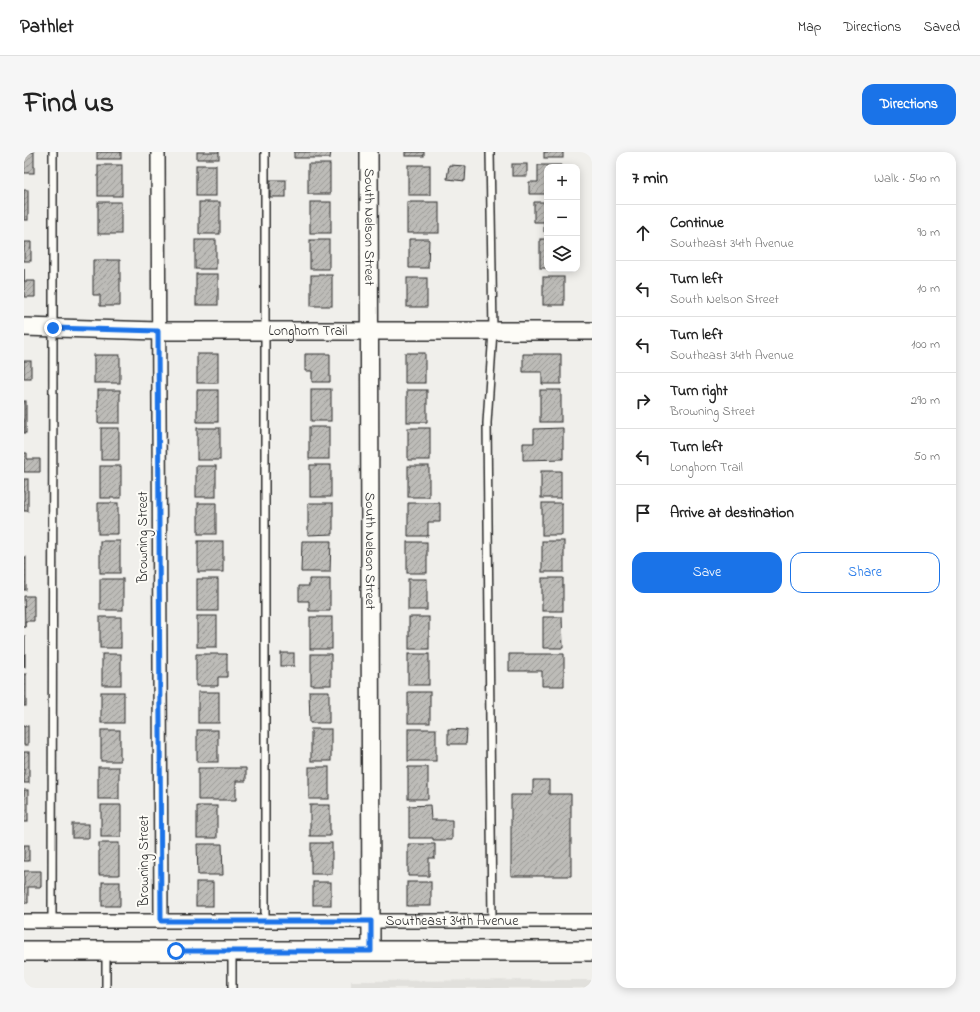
<!DOCTYPE html>
<html lang="en">
<head>
<meta charset="utf-8">
<style>
  body { margin:0; font-family:"Indie Flower",sans-serif; background:#f6f6f6; color:#222 }
  .controls { position:absolute; right:12px; top:12px; display:grid; overflow:hidden; border-radius:8px; box-shadow:0 2px 10px #0003 }
  .controls button { width:36px; height:36px; display:grid; place-items:center; padding:0; border:0; border-bottom:1px solid #e0e0e0; background:#fff; color:#222; font:20px sans-serif }
  .stop { position:absolute; width:12px; height:12px; margin:-9px; border:3px solid #1a73e8; border-radius:50%; background:#fff }
  .stop.end { background:#1a73e8; border-color:#fff; box-shadow:0 1px 4px #0008 }
  .list { margin:0; padding:0; list-style:none }
  h2 { display:flex; justify-content:space-between; align-items:center; height:52px; margin:0; padding:0 16px; font-size:17px }
  h2 small { font-size:13px; font-weight:400; color:#767676 }
  .list li { display:grid; grid-template-columns:26px 1fr auto; gap:12px; align-items:center; box-sizing:border-box; height:56px; padding:0 16px; border-top:1px solid #e0e0e0 }
  .list b { display:block; font-size:15px; white-space:nowrap }
  .list p { margin:0; font-size:13px; white-space:nowrap; color:#767676 }
  .list em { font-size:13px; font-style:normal; color:#767676 }
  .actions { display:flex; gap:8px; padding:12px 16px }
  .actions a { flex:1; padding:9px 0; border:1px solid #1a73e8; border-radius:12px; text-align:center; font-size:14px; color:#1a73e8 }
  .actions .main { background:#1a73e8; color:#fff }
  .icon { flex:none; width:22px; height:22px; fill:none; stroke:currentColor; stroke-width:2; stroke-linecap:round; stroke-linejoin:round }
  .map { position:relative; flex:none; width:568px; height:836px; overflow:hidden; border-radius:12px }
  header { display:flex; align-items:center; gap:24px; box-sizing:border-box; height:56px; padding:0 20px; background:#fff; border-bottom:1px solid #e0e0e0 }
  header strong { font-size:19px }
  nav { display:flex; gap:22px; margin-inline-start:auto; font-size:14px }
  .intro { display:flex; align-items:center; justify-content:space-between; box-sizing:border-box; height:96px; padding:0 24px }
  h1 { margin:0; font-size:28px }
  .button { padding:10px 18px; border-radius:12px; background:#1a73e8; color:#fff; font-size:14px; font-weight:700 }
  main { display:flex; gap:24px; padding:0 24px }
  aside { flex:1; background:#fff; border-radius:12px; box-shadow:0 2px 10px #0003 }
  .map>svg:first-child { display:block }
  .built { fill:#e1e0dc }
  .building { fill:url(#building-hatch); stroke:#2b2b2b }
  .lines { fill:none; stroke-linecap:round; stroke-linejoin:round }
  .service-casing { stroke:#2b2b2b; stroke-width:10 }
  .minor-casing { stroke:#2b2b2b; stroke-width:16 }
  .tertiary-casing { stroke:#2b2b2b; stroke-width:20 }
  .secondary-casing { stroke:#2b2b2b; stroke-width:22 }
  .service { stroke:#fdfcf7; stroke-width:7 }
  .minor { stroke:#fdfcf7; stroke-width:13 }
  .tertiary { stroke:#fdfcf7; stroke-width:17 }
  .secondary { stroke:#fdfcf7; stroke-width:19 }
  .route { stroke:#1a73e8; stroke-width:5 }
  .labels { text-anchor:middle; dominant-baseline:central; stroke-width:4; stroke-linejoin:round; paint-order:stroke }
  .street-label { font-size:14px; fill:#2b2b2b; stroke:#fdfcf7 }
</style>
</head>
<body>
<header>
<strong>Pathlet</strong>
<nav><a>Map</a><a>Directions</a><a>Saved</a></nav>
</header>
<div class="intro"><h1>Find us</h1><a class="button">Directions</a></div>
<main>
<div class="map">
<svg width="568" height="836" viewBox="0 0 568 836">
  <defs>
    <pattern id="building-hatch" width="6" height="6" patternUnits="userSpaceOnUse"><rect width="6" height="6" fill="#bdbcb8"/><path d="M-1 1l2-2M0 6l6-6M5 7l2-2" fill="none" stroke="#9a9996"/></pattern>
  </defs>
  <rect width="100%" height="100%" fill="#f0efeb"/>
  <filter id="ink" filterUnits="userSpaceOnUse"><feTurbulence type="fractalNoise" baseFrequency=".025" numOctaves="2"/><feDisplacementMap in="SourceGraphic" scale="8" xChannelSelector="R" yChannelSelector="G"/><feConvolveMatrix kernelMatrix="1 2 1 2 8 2 1 2 1" color-interpolation-filters="sRGB"/></filter>
  <g filter="url(#ink)">
    <!-- built -->
    <polygon class="built" points="568,828 568,836 327,836 327,829"/>
    <!-- building -->
    <g class="building">
      <rect x="0" y="0" width="10" height="21"/>
      <rect x="73" y="0" width="24" height="7"/>
      <rect x="173" y="0" width="22" height="7"/>
      <polygon points="270,0 307,0 306,6 270,6"/>
      <rect x="381" y="0" width="19" height="4"/>
      <rect x="520" y="0" width="19" height="6"/>
      <rect x="284" y="12" width="22" height="30"/>
      <rect x="488" y="12" width="15" height="12"/>
      <rect x="74" y="13" width="24" height="31"/>
      <rect x="172" y="13" width="20" height="31"/>
      <rect x="384" y="13" width="22" height="30"/>
      <polygon points="425,13 442,14 441,29 423,27"/>
      <polygon points="514,13 537,13 537,15 523,15 523,42 505,42 505,30 514,30"/>
      <rect x="246" y="28" width="16" height="17"/>
      <rect x="0" y="38" width="4" height="30"/>
      <rect x="74" y="50" width="23" height="32"/>
      <rect x="175" y="50" width="21" height="32"/>
      <rect x="286" y="50" width="21" height="31"/>
      <rect x="383" y="50" width="32" height="31"/>
      <polygon points="510,50 523,50 523,80 520,80 520,70 510,70"/>
      <polygon points="385,87 405,87 404,116 385,116"/>
      <rect x="516" y="87" width="7" height="29"/>
      <rect x="171" y="88" width="21" height="29"/>
      <rect x="286" y="88" width="19" height="29"/>
      <rect x="0" y="90" width="7" height="19"/>
      <polygon points="69,108 96,108 96,154 76,154 76,143 69,143"/>
      <polygon points="0,117 0,129 11,129 11,145 0,145"/>
      <rect x="172" y="122" width="22" height="31"/>
      <rect x="287" y="123" width="21" height="31"/>
      <rect x="519" y="125" width="21" height="28"/>
      <rect x="383" y="126" width="20" height="29"/>
      <rect x="381" y="201" width="20" height="30"/>
      <rect x="173" y="202" width="21" height="29"/>
      <polygon points="281,202 306,202 306,230 288,230 288,219 281,219"/>
      <polygon points="499,202 537,202 537,232 518,232 518,220 499,220"/>
      <rect x="70" y="203" width="26" height="28"/>
      <rect x="0" y="209" width="7" height="17"/>
      <rect x="287" y="237" width="20" height="32"/>
      <rect x="74" y="238" width="22" height="33"/>
      <rect x="173" y="238" width="21" height="32"/>
      <rect x="383" y="238" width="20" height="32"/>
      <rect x="516" y="238" width="21" height="32"/>
      <rect x="0" y="249" width="2" height="32"/>
      <rect x="285" y="275" width="20" height="32"/>
      <rect x="77" y="276" width="18" height="32"/>
      <rect x="173" y="276" width="23" height="32"/>
      <rect x="384" y="276" width="22" height="32"/>
      <polygon points="539,276 539,307 499,308 499,291 510,291 510,277"/>
      <polygon points="0,301 3,301 3,307 16,307 16,320 0,320"/>
      <rect x="286" y="313" width="21" height="32"/>
      <rect x="76" y="314" width="21" height="32"/>
      <rect x="172" y="314" width="20" height="31"/>
      <rect x="384" y="314" width="21" height="31"/>
      <rect x="517" y="319" width="20" height="27"/>
      <rect x="0" y="327" width="4" height="32"/>
      <rect x="74" y="351" width="20" height="31"/>
      <rect x="174" y="351" width="18" height="31"/>
      <polygon points="284,351 309,351 309,382 284,383"/>
      <polygon points="384,351 416,351 416,370 404,370 404,384 384,384"/>
      <rect x="518" y="351" width="20" height="32"/>
      <rect x="76" y="389" width="20" height="32"/>
      <rect x="174" y="389" width="25" height="31"/>
      <polygon points="278,389 307,389 306,420 277,420"/>
      <rect x="518" y="389" width="22" height="31"/>
      <rect x="383" y="390" width="20" height="31"/>
      <rect x="0" y="405" width="2" height="33"/>
      <rect x="518" y="426" width="21" height="33"/>
      <rect x="76" y="427" width="23" height="31"/>
      <rect x="173" y="427" width="21" height="32"/>
      <polygon points="285,427 306,427 306,459 285,459 285,449 275,449 275,434 285,434"/>
      <rect x="384" y="427" width="19" height="31"/>
      <polygon points="0,444 10,444 10,469 1,469 1,476"/>
      <rect x="173" y="464" width="20" height="31"/>
      <rect x="76" y="465" width="21" height="31"/>
      <rect x="286" y="465" width="22" height="32"/>
      <rect x="385" y="465" width="20" height="32"/>
      <polygon points="519,465 538,465 539,496 519,496"/>
      <rect x="0" y="484" width="1" height="31"/>
      <rect x="257" y="501" width="13" height="13"/>
      <rect x="78" y="502" width="19" height="31"/>
      <polygon points="172,502 203,502 203,525 194,525 194,534 172,534"/>
      <rect x="287" y="502" width="20" height="31"/>
      <rect x="384" y="502" width="21" height="31"/>
      <polygon points="485,502 540,502 540,534 518,534 518,519 485,519"/>
      <rect x="0" y="522" width="2" height="32"/>
      <polygon points="285,539 305,539 305,571 286,571"/>
      <rect x="77" y="540" width="23" height="31"/>
      <rect x="174" y="540" width="21" height="31"/>
      <rect x="384" y="540" width="22" height="31"/>
      <rect x="0" y="574" width="4" height="19"/>
      <rect x="287" y="577" width="20" height="32"/>
      <rect x="384" y="577" width="28" height="32"/>
      <polygon points="424,577 443,578 442,592 424,592"/>
      <rect x="77" y="578" width="19" height="31"/>
      <rect x="173" y="578" width="21" height="32"/>
      <rect x="0" y="600" width="5" height="31"/>
      <rect x="74" y="615" width="21" height="32"/>
      <rect x="285" y="615" width="20" height="32"/>
      <rect x="384" y="615" width="20" height="32"/>
      <polygon points="174,616 222,616 222,629 212,629 212,648 174,648"/>
      <polygon points="509,628 525,628 525,642 547,642 547,724 487,724 487,643 509,643"/>
      <rect x="0" y="638" width="4" height="32"/>
      <rect x="77" y="653" width="20" height="32"/>
      <rect x="286" y="653" width="20" height="31"/>
      <polygon points="406,653 407,668 428,668 428,688 409,688 409,686 385,686 385,654"/>
      <rect x="173" y="654" width="20" height="32"/>
      <rect x="48" y="672" width="17" height="14"/>
      <rect x="75" y="691" width="20" height="32"/>
      <rect x="287" y="691" width="21" height="31"/>
      <polygon points="173,692 198,692 199,723 174,723"/>
      <polygon points="384,692 411,692 411,706 405,706 405,724 384,724"/>
      <rect x="0" y="693" width="5" height="16"/>
      <polygon points="0,719 17,719 17,735 4,735 4,751 0,751"/>
      <rect x="78" y="730" width="18" height="24"/>
      <rect x="172" y="730" width="17" height="24"/>
      <rect x="289" y="730" width="18" height="23"/>
      <rect x="383" y="730" width="24" height="24"/>
    </g>
    <g class="lines">
      <!-- service casing -->
      <g class="service-casing">
        <g id="service">
          <polyline points="241,0 241,769"/>
          <polyline points="466,0 469,179 463,271 468,769"/>
          <polyline points="28,769 29,176 29,0"/>
          <polyline points="82,836 82,799"/>
          <polyline points="208,836 208,800"/>
        </g>
      </g>
      <!-- minor casing -->
      <g class="minor-casing">
        <g id="minor">
          <polyline points="134,0 137,769"/>
          <path id="s1" d="M0,769H568"/>
        </g>
      </g>
      <!-- tertiary casing -->
      <g class="tertiary-casing">
        <g id="tertiary">
          <path id="s2" d="M345,0L347,799"/>
          <path id="s3" d="M0,175L134,179H568"/>
        </g>
      </g>
      <!-- secondary casing -->
      <g class="secondary-casing">
        <polyline id="secondary" points="0,799 568,799"/>
      </g>
      <!-- service -->
      <use href="#service" class="service"/>
      <!-- minor -->
      <use href="#minor" class="minor"/>
      <!-- tertiary -->
      <use href="#tertiary" class="tertiary"/>
      <!-- secondary -->
      <use href="#secondary" class="secondary"/>
    </g>
  </g>
  <g class="lines" filter="url(#ink)">
    <!-- route -->
    <polyline class="route" points="29,176 134,179 137,769 347,769 347,799 152,799"/>
  </g>
  <g class="labels">
    <!-- street labels -->
    <g class="street-label">
      <text stroke="none"><textPath href="#s2" startOffset="75">South Nelson Street</textPath></text>
      <text stroke="none"><textPath href="#s3" startOffset="284">Longhorn Trail</textPath></text>
      <text transform="translate(119 385) rotate(-90)">Browning Street</text>
      <text stroke="none"><textPath href="#s2" startOffset="399">South Nelson Street</textPath></text>
      <text transform="translate(120 709) rotate(-90)">Browning Street</text>
      <text stroke="none"><textPath href="#s1" startOffset="428">Southeast 34th Avenue</textPath></text>
    </g>
  </g>
</svg>
<div class="controls">
<button>+</button>
<button>−</button>
<button><svg class="icon" aria-label="layers" viewBox="0 0 24 24"><path d="M12 4l9 5-9 5-9-5zM3 14l9 5 9-5"/></svg></button>
</div>
<div class="stop" style="left:152px;top:799px"></div>
<div class="stop end" style="left:29px;top:176px"></div>
</div>
<aside>
<h2>7 min<small>Walk · 540 m</small></h2>
<ul class="list">
<li><svg class="icon" aria-label="ahead" viewBox="0 0 24 24"><path d="M12 20V5M6 11l6-6 6 6"/></svg><div><b>Continue</b><p>Southeast 34th Avenue</p></div><em>90 m</em></li>
<li><svg class="icon" aria-label="left" viewBox="0 0 24 24"><path d="M17 20v-9H6M10 6l-5 5 5 5"/></svg><div><b>Turn left</b><p>South Nelson Street</p></div><em>10 m</em></li>
<li><svg class="icon" aria-label="left" viewBox="0 0 24 24"><path d="M17 20v-9H6M10 6l-5 5 5 5"/></svg><div><b>Turn left</b><p>Southeast 34th Avenue</p></div><em>100 m</em></li>
<li><svg class="icon" aria-label="right" viewBox="0 0 24 24"><path d="M7 20v-9h11M14 6l5 5-5 5"/></svg><div><b>Turn right</b><p>Browning Street</p></div><em>290 m</em></li>
<li><svg class="icon" aria-label="left" viewBox="0 0 24 24"><path d="M17 20v-9H6M10 6l-5 5 5 5"/></svg><div><b>Turn left</b><p>Longhorn Trail</p></div><em>50 m</em></li>
<li><svg class="icon" aria-label="arrive" viewBox="0 0 24 24"><path d="M6 21V4h12l-3 4 3 4H6"/></svg><div><b>Arrive at destination</b></div></li>
</ul>
<div class="actions"><a class="main">Save</a><a>Share</a></div>
</aside>
</main>
</body>
</html>
